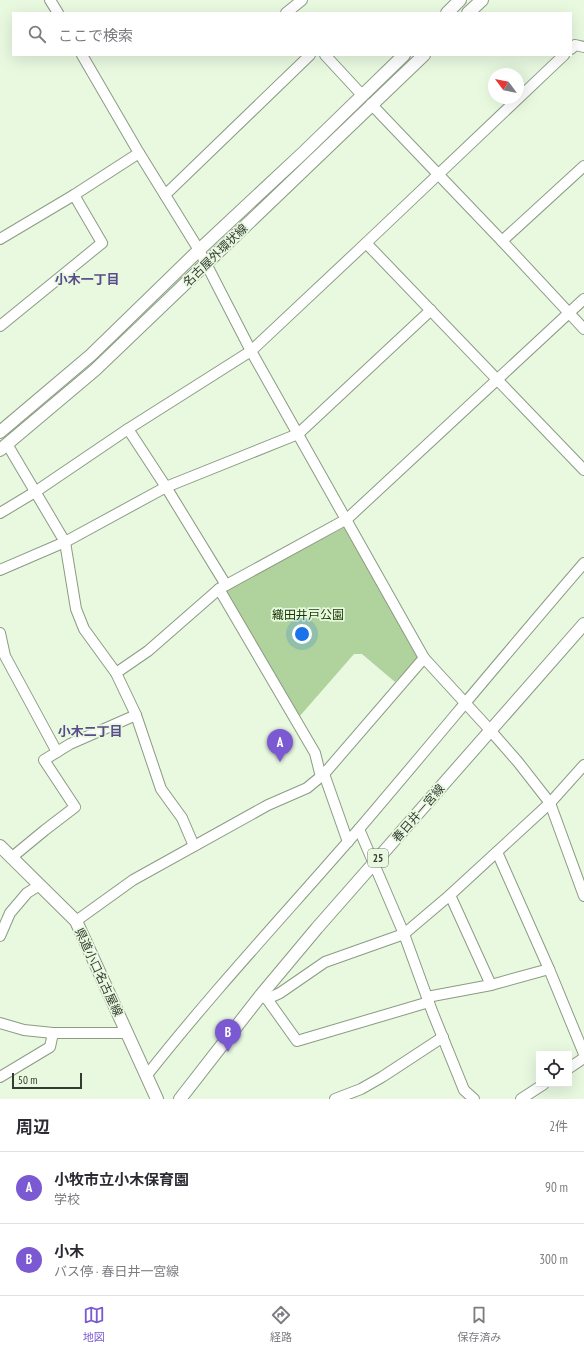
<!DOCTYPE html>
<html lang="ja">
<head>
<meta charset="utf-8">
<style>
  body { margin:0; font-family:"PT Sans Narrow","Noto Sans JP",sans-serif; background:#f2f2f3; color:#2b2b33 }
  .controls { position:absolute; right:12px; bottom:12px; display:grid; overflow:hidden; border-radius:0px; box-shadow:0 4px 16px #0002 }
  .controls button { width:36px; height:36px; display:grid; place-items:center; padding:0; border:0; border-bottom:1px solid #e1e1e2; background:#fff; color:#2b2b33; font:20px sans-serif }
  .compass { position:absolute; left:488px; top:68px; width:36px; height:36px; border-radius:50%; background:#fff; box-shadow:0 4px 16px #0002; rotate:302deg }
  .scale { position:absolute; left:12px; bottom:10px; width:70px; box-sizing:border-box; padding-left:4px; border:2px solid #343b31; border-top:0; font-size:11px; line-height:14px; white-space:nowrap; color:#343b31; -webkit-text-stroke:3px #e8f9e0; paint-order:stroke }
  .you { position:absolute; left:302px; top:634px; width:14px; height:14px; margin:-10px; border:3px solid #fff; border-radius:50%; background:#1a73e8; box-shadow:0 0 0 6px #1a73e833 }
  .badge { display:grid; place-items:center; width:26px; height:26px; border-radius:50%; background:#7a59d3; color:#fff; font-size:13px; font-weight:700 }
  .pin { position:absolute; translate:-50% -33px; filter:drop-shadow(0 1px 2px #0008) }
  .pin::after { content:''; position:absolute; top:21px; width:14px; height:12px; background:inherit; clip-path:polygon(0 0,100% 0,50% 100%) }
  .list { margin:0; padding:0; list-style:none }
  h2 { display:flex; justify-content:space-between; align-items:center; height:52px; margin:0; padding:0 16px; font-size:17px }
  h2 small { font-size:13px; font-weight:400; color:#7c7c81 }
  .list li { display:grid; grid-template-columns:26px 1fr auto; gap:12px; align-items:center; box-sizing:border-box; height:72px; padding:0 16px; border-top:1px solid #e1e1e2 }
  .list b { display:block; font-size:15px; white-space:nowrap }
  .list p { margin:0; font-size:13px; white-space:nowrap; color:#7c7c81 }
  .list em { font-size:13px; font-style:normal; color:#7c7c81 }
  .icon { flex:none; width:22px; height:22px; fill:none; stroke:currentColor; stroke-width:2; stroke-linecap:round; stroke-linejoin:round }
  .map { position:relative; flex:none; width:584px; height:1099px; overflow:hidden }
  .search { position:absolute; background:#fff; box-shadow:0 4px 16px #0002; left:12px; right:12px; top:12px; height:44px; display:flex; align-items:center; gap:10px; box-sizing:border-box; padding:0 14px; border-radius:0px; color:#7c7c81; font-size:15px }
  .sheet { height:196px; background:#fff }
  nav { display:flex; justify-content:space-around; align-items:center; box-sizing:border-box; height:56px; border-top:1px solid #e1e1e2; background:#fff; font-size:11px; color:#7c7c81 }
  nav a { display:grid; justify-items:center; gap:2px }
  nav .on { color:#7a59d3 }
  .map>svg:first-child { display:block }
  .green { fill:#b0d29c }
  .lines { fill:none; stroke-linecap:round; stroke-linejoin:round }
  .minor-casing { stroke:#8c9b84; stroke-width:12 }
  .major-casing { stroke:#8c9b84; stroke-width:14 }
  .minor { stroke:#fff; stroke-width:10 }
  .major { stroke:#fff; stroke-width:12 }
  .labels { text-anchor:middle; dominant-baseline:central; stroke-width:3.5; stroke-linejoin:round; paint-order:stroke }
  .shield { fill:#e8f9e0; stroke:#6a7466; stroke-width:1 }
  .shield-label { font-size:11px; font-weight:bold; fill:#343b31 }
  .street-label { font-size:12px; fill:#343b31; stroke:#e8f9e0 }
  .park-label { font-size:12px; fill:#183600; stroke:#e8f9e0 }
  .neighbourhood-label { font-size:13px; font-weight:bold; fill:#594c8a; stroke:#e8f9e0 }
</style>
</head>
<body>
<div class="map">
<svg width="584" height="1099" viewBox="0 0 584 1099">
  <rect width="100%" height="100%" fill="#e8f9e0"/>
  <!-- green -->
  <polygon class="green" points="345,527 419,657 395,682 362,654 354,654 299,717 225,590"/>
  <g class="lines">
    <!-- minor casing -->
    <g class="minor-casing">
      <g id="minor">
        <polyline points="50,0 58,13"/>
        <polyline points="286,13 302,0"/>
        <polyline points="571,49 575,45 584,47"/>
        <polyline points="82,55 139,153 199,250 251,351 424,658 490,730 518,762 550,803 584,896"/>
        <polyline points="325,55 362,95"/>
        <polyline points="371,104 502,241 584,329"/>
        <polyline points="165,195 310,55"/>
        <polyline points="0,239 74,195 139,153"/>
        <polyline points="502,241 584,166"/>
        <polyline points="366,243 584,470"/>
        <polyline points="0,326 102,243 74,195"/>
        <polyline points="128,429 166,487 226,585"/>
        <polyline points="7,444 65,542 76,609 84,629 116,673 136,715 161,789 182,818 194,846"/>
        <polyline points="0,513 35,492 128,429 251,351 366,243 564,55"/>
        <polyline points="0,570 65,542 166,487 298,434 431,310"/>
        <polyline points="219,589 315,753 321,777"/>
        <polyline points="0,633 5,656 57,752"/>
        <polyline points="116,673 148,651 219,589 347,519 584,299"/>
        <polyline points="324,774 348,842"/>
        <polyline points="359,829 404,934 432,1011 464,1090 474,1099"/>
        <polyline points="497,852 549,969 584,1054"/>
        <polyline points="11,858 45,830 75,807 44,760 70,744 136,715"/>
        <polyline points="450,895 491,985"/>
        <polyline points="76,921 133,880 268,805 307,788 324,774 424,658"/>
        <polyline points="0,936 10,913 27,893 40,885"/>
        <polyline points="261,995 267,999 280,993 325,962 404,934 450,895 550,803 584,765"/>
        <polyline points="427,997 491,985 549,969"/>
        <polyline points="267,999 297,1041 429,1002"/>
        <polyline points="0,1023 24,1030 53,1033 127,1033"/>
        <polyline points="569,1068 584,1058"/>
        <path d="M147,1075C214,990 288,911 359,829C434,741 508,651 584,563"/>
        <polyline points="0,1077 50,1047 53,1033"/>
        <polyline points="335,1099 361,1089 382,1077 443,1037"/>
        <polyline points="521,1099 544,1084"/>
      </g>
    </g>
    <!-- major casing -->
    <g class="major-casing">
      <g id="major">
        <polyline points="447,13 460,0"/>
        <polyline points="468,13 482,0"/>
        <polyline points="0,432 91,355 199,250 304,152 404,55"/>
        <polyline points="0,450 95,370 424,55"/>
        <polyline points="0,846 76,921 157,1099"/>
        <polyline points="180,1099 261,995 317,928 584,624"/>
      </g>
    </g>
    <!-- minor -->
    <use href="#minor" class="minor"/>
    <!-- major -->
    <use href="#major" class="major"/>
  </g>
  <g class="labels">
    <!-- shield labels -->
    <rect class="shield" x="368" y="849" width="20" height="18" rx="3"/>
    <g class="shield-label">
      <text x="378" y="858">25</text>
    </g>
    <!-- street labels -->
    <g class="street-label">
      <text transform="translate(215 255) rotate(-44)">名古屋外環状線</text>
      <text transform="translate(418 813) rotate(-49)">春日井一宮線</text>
      <text transform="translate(99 972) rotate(65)">県道小口名古屋線</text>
    </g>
    <!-- park labels -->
    <g class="park-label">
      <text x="308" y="614">織田井戸公園</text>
    </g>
    <!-- neighbourhood labels -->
    <g class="neighbourhood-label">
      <text x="87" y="279">小木一丁目</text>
      <text x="90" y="731">小木二丁目</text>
    </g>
  </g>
</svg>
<div class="controls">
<button><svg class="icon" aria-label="locate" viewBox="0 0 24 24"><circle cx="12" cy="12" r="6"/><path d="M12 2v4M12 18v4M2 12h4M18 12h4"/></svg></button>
</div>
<svg class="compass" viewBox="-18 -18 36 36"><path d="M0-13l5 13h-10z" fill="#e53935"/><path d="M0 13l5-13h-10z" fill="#7c7c81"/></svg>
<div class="scale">50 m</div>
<div class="you"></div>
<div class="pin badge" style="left:280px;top:762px">A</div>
<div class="pin badge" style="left:228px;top:1052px">B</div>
<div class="search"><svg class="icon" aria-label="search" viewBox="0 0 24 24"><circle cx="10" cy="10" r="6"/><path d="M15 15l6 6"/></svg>ここで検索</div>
</div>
<section class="sheet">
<h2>周辺<small>2件</small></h2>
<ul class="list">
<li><span class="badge">A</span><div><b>小牧市立小木保育園</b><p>学校</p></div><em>90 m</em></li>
<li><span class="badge">B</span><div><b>小木</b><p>バス停 · 春日井一宮線</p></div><em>300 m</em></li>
</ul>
</section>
<nav>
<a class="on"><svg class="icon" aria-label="map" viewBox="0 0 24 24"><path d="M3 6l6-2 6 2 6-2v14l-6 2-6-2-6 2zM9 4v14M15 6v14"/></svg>地図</a>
<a><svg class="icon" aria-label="directions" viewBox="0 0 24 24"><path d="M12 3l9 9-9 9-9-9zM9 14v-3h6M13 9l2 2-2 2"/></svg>経路</a>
<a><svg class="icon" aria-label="saved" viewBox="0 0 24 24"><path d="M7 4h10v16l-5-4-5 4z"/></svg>保存済み</a>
</nav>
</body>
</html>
